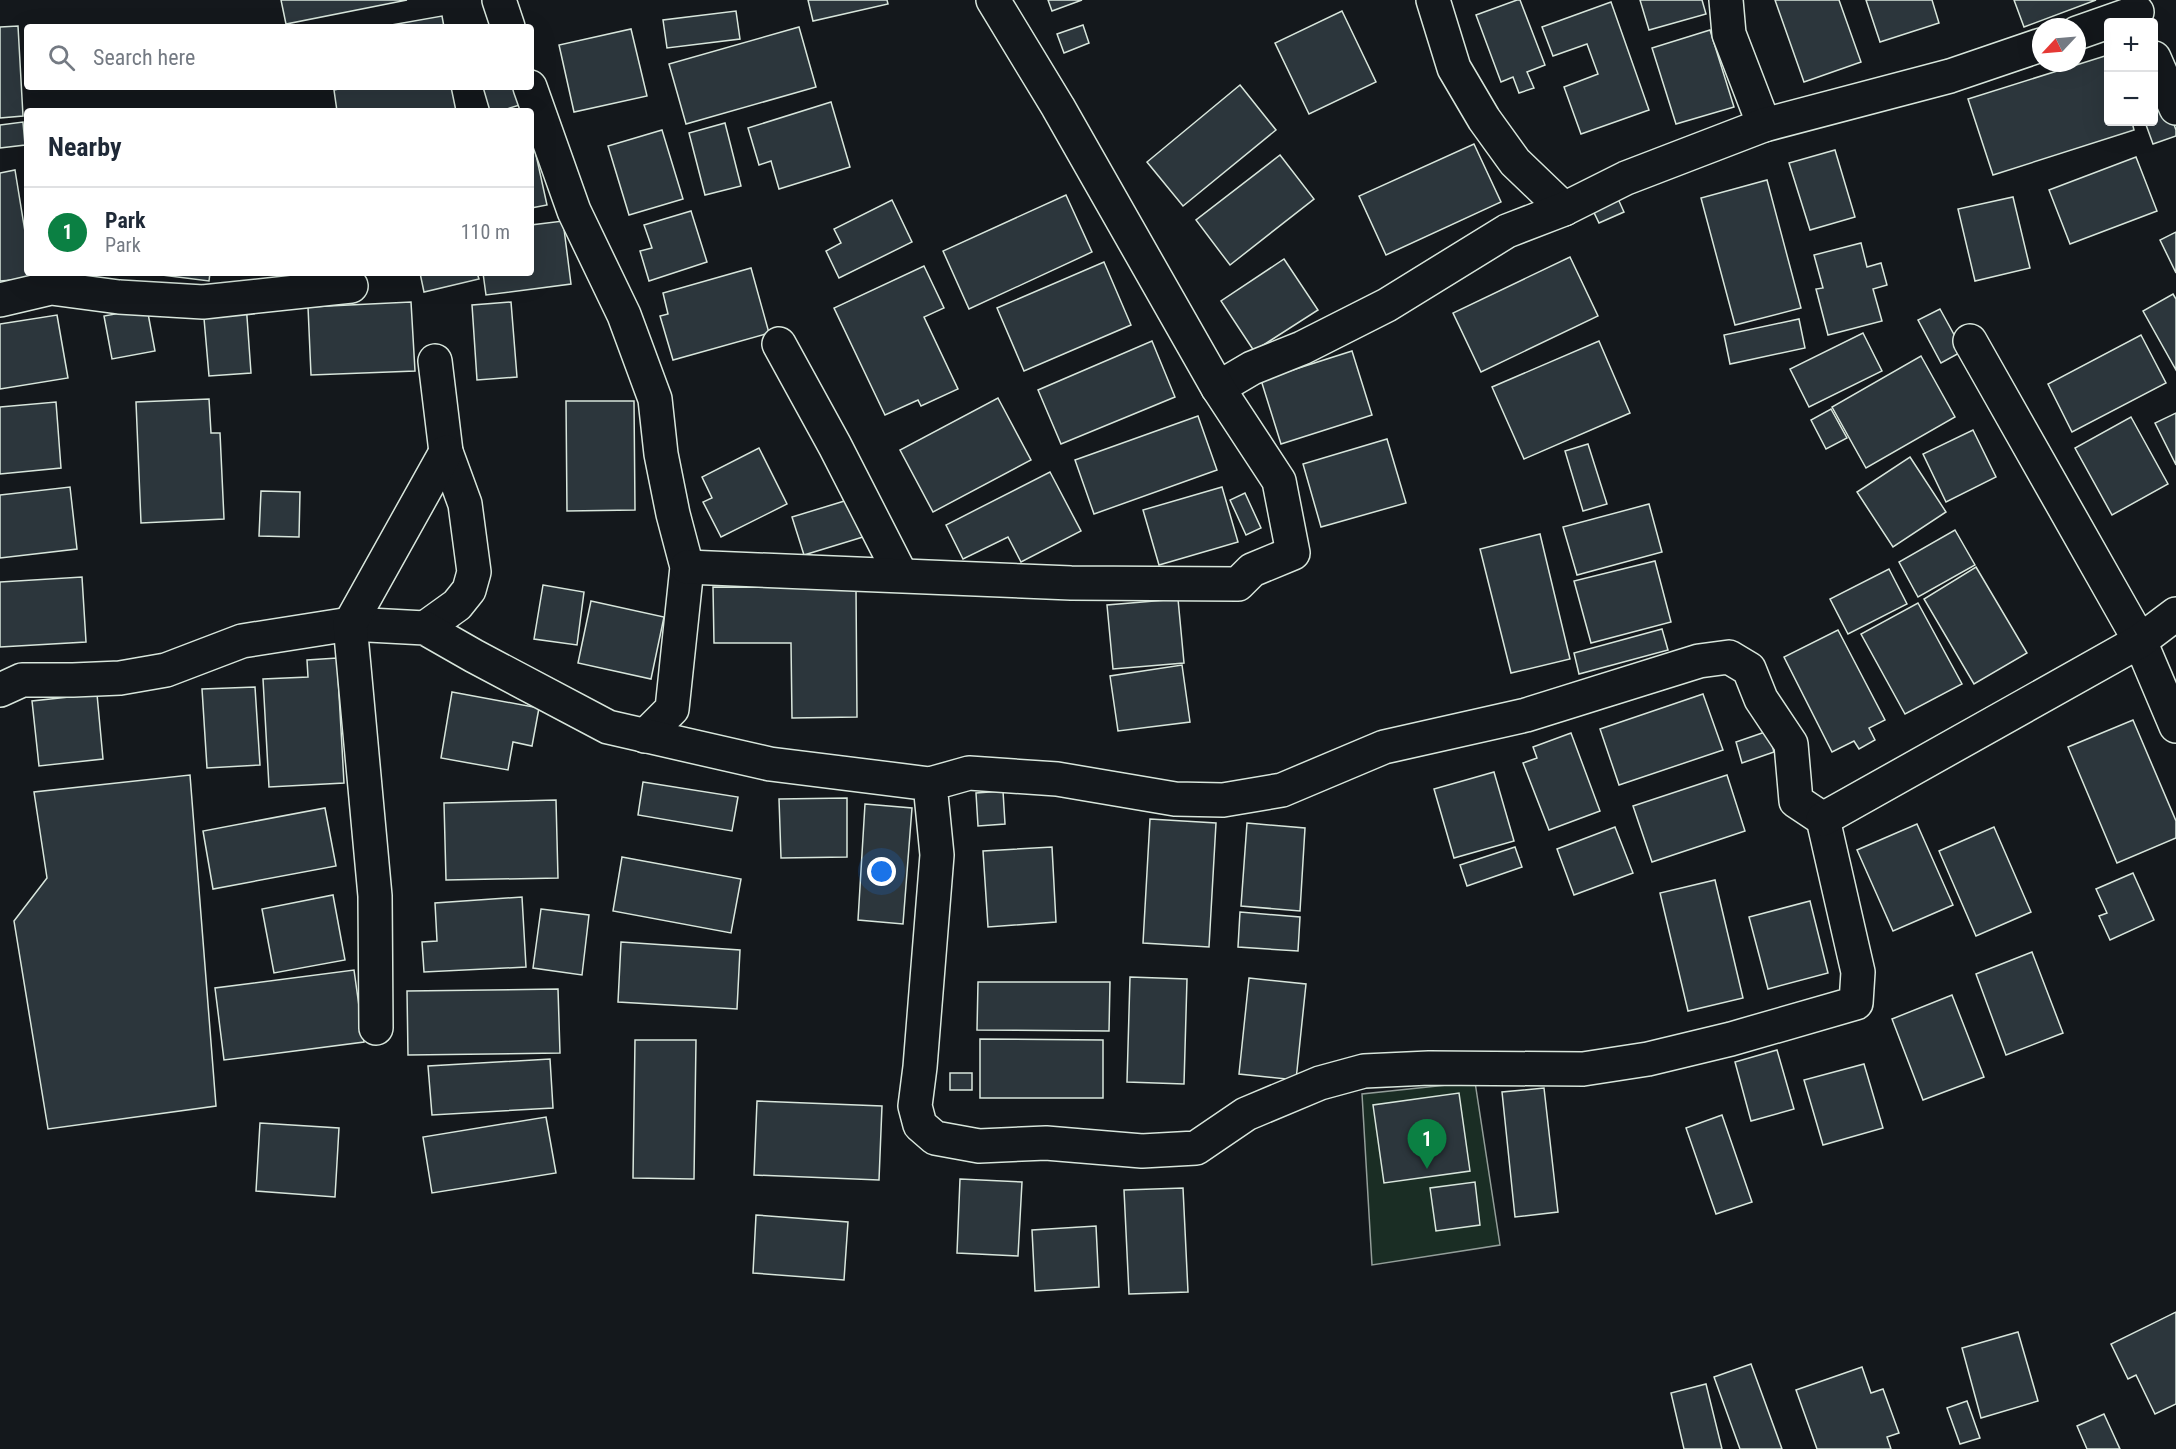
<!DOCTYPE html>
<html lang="en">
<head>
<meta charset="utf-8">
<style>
  body { margin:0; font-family:"Roboto Condensed",sans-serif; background:#f6f6f7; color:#1f2937 }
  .controls { position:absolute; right:18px; top:18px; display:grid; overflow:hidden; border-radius:6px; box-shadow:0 6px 24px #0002 }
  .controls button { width:54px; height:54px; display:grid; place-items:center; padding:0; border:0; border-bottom:2px solid #e0e1e3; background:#fff; color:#1f2937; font:30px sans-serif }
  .compass { position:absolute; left:2032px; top:18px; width:54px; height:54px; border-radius:50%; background:#fff; box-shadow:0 6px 24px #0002; rotate:244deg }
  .you { position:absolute; left:882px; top:872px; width:21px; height:21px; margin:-15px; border:4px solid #fff; border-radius:50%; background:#1a73e8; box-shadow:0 0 0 9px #1a73e833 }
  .badge { display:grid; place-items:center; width:39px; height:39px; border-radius:50%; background:#0b8043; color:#fff; font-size:20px; font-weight:700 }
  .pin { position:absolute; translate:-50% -50px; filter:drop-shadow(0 2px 3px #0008) }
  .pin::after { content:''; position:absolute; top:32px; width:21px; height:18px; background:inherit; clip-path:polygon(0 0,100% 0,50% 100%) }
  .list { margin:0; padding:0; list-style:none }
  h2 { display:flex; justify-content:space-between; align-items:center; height:78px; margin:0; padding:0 24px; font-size:26px }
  h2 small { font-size:20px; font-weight:400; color:#747a83 }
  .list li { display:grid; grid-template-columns:39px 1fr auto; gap:18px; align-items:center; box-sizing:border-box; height:90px; padding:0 24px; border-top:2px solid #e0e1e3 }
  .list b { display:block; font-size:22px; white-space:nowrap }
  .list p { margin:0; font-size:20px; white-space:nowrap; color:#747a83 }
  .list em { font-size:20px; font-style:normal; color:#747a83 }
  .icon { flex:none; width:33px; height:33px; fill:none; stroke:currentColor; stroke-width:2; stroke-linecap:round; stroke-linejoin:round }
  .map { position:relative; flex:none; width:2176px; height:1449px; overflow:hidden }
  .search { position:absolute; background:#fff; box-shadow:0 6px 24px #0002; left:24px; top:24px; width:510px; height:66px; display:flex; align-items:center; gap:15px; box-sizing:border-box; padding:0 21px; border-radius:6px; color:#747a83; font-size:22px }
  .panel { position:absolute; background:#fff; box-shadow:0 6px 24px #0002; left:24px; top:108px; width:510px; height:168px; border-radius:6px }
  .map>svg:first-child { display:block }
  .green { fill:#1a2d24; stroke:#939e99; stroke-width:1.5 }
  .building { fill:#2c363c; stroke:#d8e6dc; stroke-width:1.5 }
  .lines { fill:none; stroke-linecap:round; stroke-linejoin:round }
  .minor-casing { stroke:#d8e6dc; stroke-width:36 }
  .minor { stroke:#14181c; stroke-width:33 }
</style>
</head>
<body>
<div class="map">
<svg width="2176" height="1449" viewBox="0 0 2176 1449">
  <rect width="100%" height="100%" fill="#14181c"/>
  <!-- green -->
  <polygon class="green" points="1475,1082 1500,1245 1372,1265 1362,1094"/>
  <!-- building -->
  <g class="building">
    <polygon points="281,0 407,0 286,24"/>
    <polygon points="808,0 887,0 888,4 813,21"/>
    <polygon points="1048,0 1082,0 1052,11"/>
    <polygon points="1517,0 1520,0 1545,65 1527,72 1534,88 1519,93 1513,77 1501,82 1476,15"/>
    <polygon points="1640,0 1702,0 1706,14 1649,30"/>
    <polygon points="1775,0 1839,0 1861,62 1804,82"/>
    <polygon points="1866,0 1932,0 1939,23 1880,42"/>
    <polygon points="2014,0 2096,0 2024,27"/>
    <polygon points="1611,2 1649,110 1581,134 1564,87 1598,74 1587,44 1553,56 1542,27"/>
    <polygon points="736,11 740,39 667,48 663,20"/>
    <polygon points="1342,11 1376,82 1309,114 1275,43"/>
    <polygon points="442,16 444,27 380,27"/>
    <polygon points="1083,25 1089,43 1064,53 1057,34"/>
    <polygon points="18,26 23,116 0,118 0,27"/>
    <polygon points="799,27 816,87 686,124 669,64"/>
    <polygon points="631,29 647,96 574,112 559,45"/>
    <polygon points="1710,30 1734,107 1676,124 1652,48"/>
    <polygon points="2108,55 2108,122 2132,122 2134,130 1993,175 1968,99"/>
    <polygon points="2154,71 2176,130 2176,136 2153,144 2145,122 2154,122"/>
    <polygon points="1240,85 1276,130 1183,206 1147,162"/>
    <polygon points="348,87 451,87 456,111 337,111 334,90"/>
    <polygon points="483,87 518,87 523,104 500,111 490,111"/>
    <polygon points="831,102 850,167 779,189 771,161 759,165 748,128"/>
    <polygon points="23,122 25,145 0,148 0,125"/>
    <polygon points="725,123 741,186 705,195 689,133"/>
    <polygon points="662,130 683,199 629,215 608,146"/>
    <polygon points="531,141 533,141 547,205 531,208"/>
    <polygon points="1474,144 1501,202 1386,255 1359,196"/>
    <polygon points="1835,150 1855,217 1810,230 1789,163"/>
    <polygon points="1280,155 1314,199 1230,265 1196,220"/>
    <polygon points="2136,157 2157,211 2070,244 2049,190"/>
    <polygon points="15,170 27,244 27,273 60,273 60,276 0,281 0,173"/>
    <polygon points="1767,180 1801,308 1735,325 1701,198"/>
    <polygon points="1614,190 1624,212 1599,223 1589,202"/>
    <polygon points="1066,195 1092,252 969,309 943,251"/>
    <polygon points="2013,197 2030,268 1975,281 1958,209"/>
    <polygon points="892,200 912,242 839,278 826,251 841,243 834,229"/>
    <polygon points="691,211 707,262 649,281 640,251 652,248 644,225"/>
    <polygon points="563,221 571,284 486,295 483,273 531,273 531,225"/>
    <polygon points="2176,232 2176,273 2160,240"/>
    <polygon points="1861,243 1867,267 1881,263 1887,285 1873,289 1882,321 1828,335 1816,289 1823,288 1814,255"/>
    <polygon points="1570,257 1598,316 1481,372 1453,313"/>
    <polygon points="1284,259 1318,310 1254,351 1221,301"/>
    <polygon points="1104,262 1131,325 1024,371 997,308"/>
    <polygon points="924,266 944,308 924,317 958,389 921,406 918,400 885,415 834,308"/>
    <polygon points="751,268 769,333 673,360 660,316 668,314 663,293"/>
    <polygon points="146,273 210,273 209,281"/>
    <polygon points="420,273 477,273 479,279 424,292"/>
    <polygon points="2173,294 2176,299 2176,370 2143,311"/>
    <polygon points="411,302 415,371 311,375 308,307"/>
    <polygon points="511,302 517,377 477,380 472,305"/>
    <polygon points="246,303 251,373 209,376 203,307"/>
    <polygon points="147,308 155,351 112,359 104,316"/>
    <polygon points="1940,309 1963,351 1941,363 1918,320"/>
    <polygon points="57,315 68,378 0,389 0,324"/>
    <polygon points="1799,319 1805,348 1730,364 1724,335"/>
    <polygon points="1863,333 1882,371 1809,407 1790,369"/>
    <polygon points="2141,335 2166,383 2072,432 2048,384"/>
    <polygon points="1152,341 1175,397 1061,444 1038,390"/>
    <polygon points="1599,341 1630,413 1524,459 1492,387"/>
    <polygon points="1352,351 1372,415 1281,444 1261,380"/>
    <polygon points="1921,356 1955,417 1866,468 1832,407"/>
    <polygon points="998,398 1031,460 933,512 900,450"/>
    <polygon points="209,399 211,433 220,433 224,519 141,523 136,402"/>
    <polygon points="566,401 634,401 635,510 567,511"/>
    <polygon points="56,402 61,468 0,474 0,407"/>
    <polygon points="1831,409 1847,438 1826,449 1811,420"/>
    <polygon points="2176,413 2176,465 2155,423"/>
    <polygon points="1198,416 1217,470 1094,514 1075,460"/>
    <polygon points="2131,417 2168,484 2112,515 2075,448"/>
    <polygon points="1973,430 1996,477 1946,502 1923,454"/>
    <polygon points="1387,439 1406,503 1321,527 1303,464"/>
    <polygon points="1588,444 1607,504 1583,511 1565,451"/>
    <polygon points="759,448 787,504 721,537 703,502 712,498 702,477"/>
    <polygon points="1910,457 1946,512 1893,547 1857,492"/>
    <polygon points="1050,472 1081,531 1021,562 1008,537 963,559 946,525"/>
    <polygon points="70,487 77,549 0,558 0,495"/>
    <polygon points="1222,487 1238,542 1159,565 1143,510"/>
    <polygon points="261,491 300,492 299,537 259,536"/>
    <polygon points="1245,493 1261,528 1246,535 1230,500"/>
    <polygon points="851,499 863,537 804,555 792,517"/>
    <polygon points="1649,504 1662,552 1577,575 1563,527"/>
    <polygon points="1955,530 1975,565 1918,597 1899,562"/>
    <polygon points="1540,534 1570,659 1511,673 1480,549"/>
    <polygon points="1655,561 1671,622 1591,643 1574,581"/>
    <polygon points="1976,567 2027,653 1974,684 1924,599"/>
    <polygon points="1889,569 1907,604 1848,634 1830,599"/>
    <polygon points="82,577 86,642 0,647 0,582"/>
    <polygon points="543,585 584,592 577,645 534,639"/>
    <polygon points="713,587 856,588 857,717 792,718 791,643 714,643"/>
    <polygon points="1178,599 1184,663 1113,669 1107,605"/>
    <polygon points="591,601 664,617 651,679 578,663"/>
    <polygon points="1918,603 1962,684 1905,714 1861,634"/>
    <polygon points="1662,629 1668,650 1579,674 1574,653"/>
    <polygon points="1838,630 1885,720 1869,728 1875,740 1859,749 1854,741 1832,752 1784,657"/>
    <polygon points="337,658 344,783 269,787 263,679 308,677 307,660"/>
    <polygon points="1182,665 1190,722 1118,731 1110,676"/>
    <polygon points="255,687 260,765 207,768 202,689"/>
    <polygon points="452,692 539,708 532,746 513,742 508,770 441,758"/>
    <polygon points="97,694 103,759 39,766 32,701"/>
    <polygon points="1703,694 1723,750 1619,785 1600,729"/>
    <polygon points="2133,720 2176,821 2176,838 2117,863 2068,747"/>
    <polygon points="1768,731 1774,752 1742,763 1736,742"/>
    <polygon points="1571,733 1600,811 1549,830 1523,763 1537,758 1533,747"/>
    <polygon points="1494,772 1514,841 1454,858 1434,789"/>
    <polygon points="190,775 216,1106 48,1129 14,921 47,878 34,792"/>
    <polygon points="1727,775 1745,831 1652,862 1633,806"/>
    <polygon points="643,782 738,797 732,831 638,815"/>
    <polygon points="1003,791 1005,824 978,826 976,793"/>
    <polygon points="847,798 847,857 781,858 779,799"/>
    <polygon points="556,800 558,878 446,880 444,803"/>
    <polygon points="865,804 912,808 903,924 858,920"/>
    <polygon points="325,808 336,866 213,889 203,831"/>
    <polygon points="1150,819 1216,823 1209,947 1143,943"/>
    <polygon points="1247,823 1305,828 1300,911 1241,906"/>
    <polygon points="1917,824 1953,905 1893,931 1857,850"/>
    <polygon points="1615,827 1633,873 1574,895 1557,849"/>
    <polygon points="1994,827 2031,912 1976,936 1939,851"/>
    <polygon points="1052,847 1056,922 988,927 983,851"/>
    <polygon points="1515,847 1522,867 1467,886 1460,865"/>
    <polygon points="622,857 741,879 731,933 613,911"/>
    <polygon points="2133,873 2154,920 2110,940 2099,916 2107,913 2096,889"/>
    <polygon points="1715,880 1743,998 1688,1011 1660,893"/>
    <polygon points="333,895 345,960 274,973 262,909"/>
    <polygon points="522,897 526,967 424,972 422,942 437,941 435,903"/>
    <polygon points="1810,901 1828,973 1768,989 1749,917"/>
    <polygon points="541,909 589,915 582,975 533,968"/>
    <polygon points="1240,912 1300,917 1298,951 1238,947"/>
    <polygon points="621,942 740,950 737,1009 618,1002"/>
    <polygon points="2032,952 2063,1033 2006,1055 1976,974"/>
    <polygon points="354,970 364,1042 224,1060 215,988"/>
    <polygon points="1130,977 1187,979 1184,1084 1127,1082"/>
    <polygon points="1249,978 1306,984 1296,1080 1239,1074"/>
    <polygon points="978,982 1110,982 1109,1031 977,1030"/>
    <polygon points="558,989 560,1053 408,1055 407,991"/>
    <polygon points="1952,995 1984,1077 1923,1100 1892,1019"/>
    <polygon points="980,1039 1103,1040 1103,1098 980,1098"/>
    <polygon points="635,1040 696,1040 694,1179 633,1178"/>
    <polygon points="1777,1050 1794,1109 1751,1121 1735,1062"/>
    <polygon points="550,1059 553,1108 432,1115 428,1066"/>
    <polygon points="1864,1064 1883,1128 1823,1145 1804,1080"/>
    <rect x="950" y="1073" width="22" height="17"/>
    <polygon points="1544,1088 1558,1212 1515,1217 1502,1092"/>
    <polygon points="1459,1093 1470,1171 1384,1183 1373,1105"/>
    <polygon points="757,1101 882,1106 879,1180 754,1175"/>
    <polygon points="1722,1115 1752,1202 1716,1214 1686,1128"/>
    <polygon points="546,1117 556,1173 432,1193 423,1137"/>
    <polygon points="260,1123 339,1128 335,1197 256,1191"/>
    <polygon points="960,1179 1022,1182 1018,1256 957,1253"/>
    <polygon points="1475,1182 1480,1225 1436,1231 1430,1188"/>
    <polygon points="1183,1188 1188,1292 1129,1294 1124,1190"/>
    <polygon points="756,1215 848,1222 844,1280 753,1273"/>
    <polygon points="1096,1226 1099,1287 1035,1291 1032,1230"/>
    <polygon points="2176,1312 2176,1404 2155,1414 2136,1375 2128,1379 2111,1344"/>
    <polygon points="2018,1332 2038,1401 1981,1418 1962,1348"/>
    <polygon points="1751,1364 1782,1449 1740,1449 1714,1377"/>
    <polygon points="1862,1367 1871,1393 1883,1389 1899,1433 1887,1437 1891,1449 1817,1449 1796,1390"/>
    <polygon points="1706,1384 1722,1449 1684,1449 1671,1393"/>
    <polygon points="1967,1401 1980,1438 1960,1444 1947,1408"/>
    <polygon points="2104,1414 2120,1449 2087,1449 2077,1426"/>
  </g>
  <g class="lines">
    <!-- minor casing -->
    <g class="minor-casing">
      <g id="minor">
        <polyline points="499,0 508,27"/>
        <polyline points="1433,0 1454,68 1484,119 1515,162 1564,209"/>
        <polyline points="1726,0 1729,34 1764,125"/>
        <polyline points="2077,33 2137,12"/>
        <polyline points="2154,58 2176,108"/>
        <polyline points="530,87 574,211 624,315 655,399 661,454 673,514 687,567 672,709 645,736"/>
        <polyline points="0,300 51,288 119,297 203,302 351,286"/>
        <polyline points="1970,341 2140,641 2176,726"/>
        <polyline points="779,344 835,446 901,575"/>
        <polyline points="1218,388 1252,368 1302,348 1387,305 1507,231 1564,209 1626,178 1764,125 1950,76 2041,45"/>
        <polyline points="687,567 1071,583 1238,584 1252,570 1293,553 1279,481 1218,388 1058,107 993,0"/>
        <polyline points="425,628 457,605 469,590 474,572 465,504 446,452 435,361"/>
        <polyline points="0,690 22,680 73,680 120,678 166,670 242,641 350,624 425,628 474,656 608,727 770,764 930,784 969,773 1057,779 1175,799 1223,800 1282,790 1384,747 1526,715 1699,661 1729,657 1749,669 1761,699 1791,744 1796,801 1823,819 1858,972 1856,1003 1731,1039 1648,1059 1583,1069 1429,1068 1364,1071 1320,1083 1246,1114 1196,1148 1142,1151 1046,1143 979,1146 935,1138 920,1125 915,1106 920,1067 937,855 930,784"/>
        <polyline points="1823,819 2140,641 2176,614"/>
        <polyline points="376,1028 375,896 350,624 446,452"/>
      </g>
    </g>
    <!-- minor -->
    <use href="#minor" class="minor"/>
  </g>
</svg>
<div class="controls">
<button>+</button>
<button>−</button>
</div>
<svg class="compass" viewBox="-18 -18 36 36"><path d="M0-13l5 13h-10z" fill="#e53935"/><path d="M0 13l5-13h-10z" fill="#747a83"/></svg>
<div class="you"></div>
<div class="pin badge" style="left:1427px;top:1169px">1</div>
<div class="search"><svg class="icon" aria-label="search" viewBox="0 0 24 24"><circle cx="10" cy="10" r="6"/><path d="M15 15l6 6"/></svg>Search here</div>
<section class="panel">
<h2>Nearby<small></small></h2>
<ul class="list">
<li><span class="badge">1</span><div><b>Park</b><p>Park</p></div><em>110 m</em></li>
</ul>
</section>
</div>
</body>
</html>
